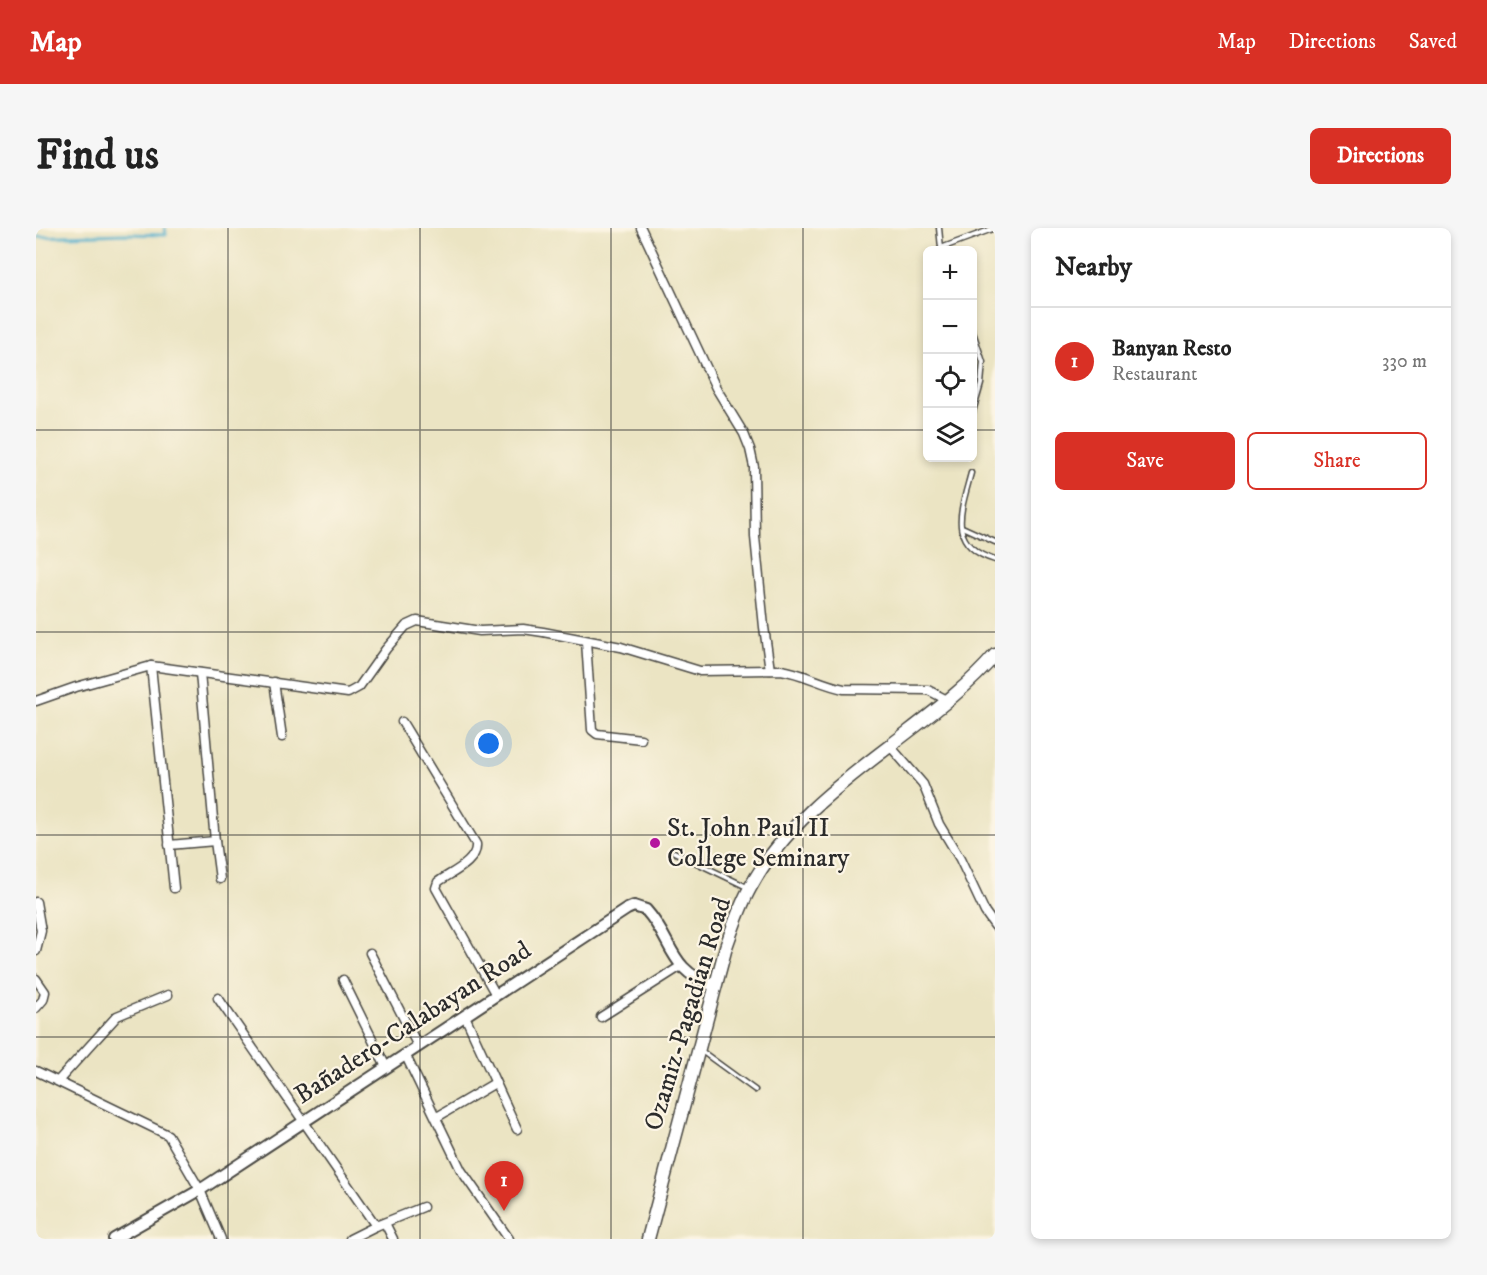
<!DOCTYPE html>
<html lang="en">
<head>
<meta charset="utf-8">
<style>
  body { margin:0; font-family:"IM FELL DW Pica",serif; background:#f6f6f6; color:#222 }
  .controls { position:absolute; right:18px; top:18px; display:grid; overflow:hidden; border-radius:9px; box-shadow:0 3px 9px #0003 }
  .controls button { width:54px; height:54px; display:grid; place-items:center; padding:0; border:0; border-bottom:2px solid #e0e0e0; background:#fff; color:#222; font:30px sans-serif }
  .you { position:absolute; left:453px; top:516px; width:21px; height:21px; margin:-15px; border:4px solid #fff; border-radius:50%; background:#1a73e8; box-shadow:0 0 0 9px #1a73e833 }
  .badge { display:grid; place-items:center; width:39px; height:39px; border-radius:50%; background:#d93025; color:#fff; font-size:20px; font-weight:700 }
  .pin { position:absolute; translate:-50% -50px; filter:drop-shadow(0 2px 3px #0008) }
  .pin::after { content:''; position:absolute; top:32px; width:21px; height:18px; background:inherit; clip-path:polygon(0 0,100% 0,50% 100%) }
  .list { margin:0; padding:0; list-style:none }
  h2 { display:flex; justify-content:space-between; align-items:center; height:78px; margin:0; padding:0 24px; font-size:26px }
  h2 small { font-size:20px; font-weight:400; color:#767676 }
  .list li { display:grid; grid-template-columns:39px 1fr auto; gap:18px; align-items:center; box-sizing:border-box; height:108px; padding:0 24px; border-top:2px solid #e0e0e0 }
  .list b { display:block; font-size:22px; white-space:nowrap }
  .list p { margin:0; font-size:20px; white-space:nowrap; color:#767676 }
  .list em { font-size:20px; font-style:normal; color:#767676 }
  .actions { display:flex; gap:12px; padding:18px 24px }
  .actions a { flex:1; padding:14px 0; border:2px solid #d93025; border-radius:9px; text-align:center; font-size:21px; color:#d93025 }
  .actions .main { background:#d93025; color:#fff }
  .icon { flex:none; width:33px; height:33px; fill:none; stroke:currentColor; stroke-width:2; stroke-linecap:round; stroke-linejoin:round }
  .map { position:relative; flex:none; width:959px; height:1011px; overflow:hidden; border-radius:9px }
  header { display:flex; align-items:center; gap:36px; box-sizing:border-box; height:84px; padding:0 30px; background:#d93025; color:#fff }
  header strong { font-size:28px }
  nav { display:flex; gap:33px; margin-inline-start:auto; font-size:21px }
  .intro { display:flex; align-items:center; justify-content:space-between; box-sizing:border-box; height:144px; padding:0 36px }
  h1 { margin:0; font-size:42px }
  .button { padding:15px 27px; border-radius:9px; background:#d93025; color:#fff; font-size:21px; font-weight:700 }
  main { display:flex; gap:36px; padding:0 36px }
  aside { flex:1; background:#fff; border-radius:9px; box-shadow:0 3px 9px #0003 }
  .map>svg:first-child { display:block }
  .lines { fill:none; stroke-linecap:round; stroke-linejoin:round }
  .stream { stroke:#4dafcc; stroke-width:3 }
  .service-casing { stroke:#484742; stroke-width:7 }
  .minor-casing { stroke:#484742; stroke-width:11 }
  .tertiary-casing { stroke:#484742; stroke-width:14 }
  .secondary-casing { stroke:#484742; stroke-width:15 }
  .service { stroke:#fff; stroke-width:4 }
  .minor { stroke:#fff; stroke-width:8 }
  .tertiary { stroke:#fff; stroke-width:10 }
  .secondary { stroke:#fff; stroke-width:12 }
  .grid { fill:none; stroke:#2b2b2b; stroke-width:1.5; stroke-opacity:0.55 }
  .poi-dot { fill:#b5179e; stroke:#fcf5e5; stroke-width:2 }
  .labels { text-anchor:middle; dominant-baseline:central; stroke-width:4.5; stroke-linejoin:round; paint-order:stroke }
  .poi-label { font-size:26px; fill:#2b2b2b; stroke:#fcf5e5; text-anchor:start }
  .street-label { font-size:26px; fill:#2b2b2b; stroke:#fcf5e5 }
</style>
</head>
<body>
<header>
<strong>Map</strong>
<nav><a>Map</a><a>Directions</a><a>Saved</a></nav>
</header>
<div class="intro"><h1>Find us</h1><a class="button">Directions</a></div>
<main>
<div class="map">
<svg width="959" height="1011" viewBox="0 0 959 1011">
  <rect width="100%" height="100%" fill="#fcf5e5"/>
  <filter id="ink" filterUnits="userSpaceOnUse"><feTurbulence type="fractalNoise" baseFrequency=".0167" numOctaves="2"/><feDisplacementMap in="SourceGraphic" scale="12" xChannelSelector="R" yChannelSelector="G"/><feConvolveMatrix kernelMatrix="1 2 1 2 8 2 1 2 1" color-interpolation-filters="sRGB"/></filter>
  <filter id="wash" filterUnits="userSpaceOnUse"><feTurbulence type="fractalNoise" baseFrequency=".008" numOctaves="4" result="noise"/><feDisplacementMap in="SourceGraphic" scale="24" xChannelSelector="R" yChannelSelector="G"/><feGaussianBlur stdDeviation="1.35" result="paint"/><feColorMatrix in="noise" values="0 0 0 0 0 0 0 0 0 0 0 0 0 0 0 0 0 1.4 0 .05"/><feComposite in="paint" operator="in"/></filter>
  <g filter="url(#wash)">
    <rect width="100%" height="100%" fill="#ebe4c3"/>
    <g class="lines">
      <!-- stream -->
      <polyline class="stream" points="0,9 89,6 130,7 129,0"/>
    </g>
  </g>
  <g filter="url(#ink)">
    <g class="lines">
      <!-- service casing -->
      <g class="service-casing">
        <g id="service">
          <polyline points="903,0 905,20"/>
          <polyline points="905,20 959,0"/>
          <polyline points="936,101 947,134 945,156 936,187"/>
          <path d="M935,245C925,283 910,317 959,332"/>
          <polyline points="926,299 959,314"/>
          <polyline points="638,624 713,660"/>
          <polyline points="664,822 719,862"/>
        </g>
      </g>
      <!-- minor casing -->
      <g class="minor-casing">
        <g id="minor">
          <polyline points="605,0 680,160 708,206 714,221 718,239 719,309 728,399 734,442"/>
          <polyline points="550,413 556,502 561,506 605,511"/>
          <polyline points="115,438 138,660"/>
          <polyline points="238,454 246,509"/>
          <path d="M0,473L40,459L115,438L312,465L323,459L350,421L370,398L381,393L444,403L487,401L507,404L585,419L664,443L745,442C767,445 786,457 808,461L892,462L911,472"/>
          <path d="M366,494L440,616C442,634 414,645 402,654L400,660L460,767"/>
          <polyline points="854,518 887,556 903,596 924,631 949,684 959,698"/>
          <polyline points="179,613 184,651"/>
          <polyline points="133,617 179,613 164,445"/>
          <polyline points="0,674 5,703 0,723"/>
          <polyline points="334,725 382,818"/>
          <polyline points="0,751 9,764 7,772 0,780"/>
          <polyline points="307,752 350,839"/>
          <polyline points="182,770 340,998 314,1011"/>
          <polyline points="429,788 481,901"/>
          <polyline points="565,789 645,738"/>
          <polyline points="369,826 425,942 473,1011"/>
          <polyline points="0,843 132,907 164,962 185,1011"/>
          <polyline points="22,853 81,788 132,767"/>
          <polyline points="401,889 459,855"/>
          <polyline points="349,995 357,1011"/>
          <polyline points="340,998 387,979"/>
        </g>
      </g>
      <!-- tertiary casing -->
      <g class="tertiary-casing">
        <path id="tertiary" d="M78,1011L164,962L591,681L598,678L610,682C638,713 632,743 679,758"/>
      </g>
      <!-- secondary casing -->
      <g class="secondary-casing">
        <path id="secondary" d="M612,1011L690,719C697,699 704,678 714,660C746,600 802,557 855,517C891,489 930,461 959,427"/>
      </g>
      <!-- service -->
      <use href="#service" class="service"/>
      <!-- minor -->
      <use href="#minor" class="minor"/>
      <!-- tertiary -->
      <use href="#tertiary" class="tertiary"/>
      <!-- secondary -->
      <use href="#secondary" class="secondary"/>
    </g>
  </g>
  <!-- grid -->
  <path class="grid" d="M192,0V1011M384,0V1011M575,0V1011M767,0V1011M0,202H892M936,202H959M0,404H959M0,607H959M0,809H959"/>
  <!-- markers -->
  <circle class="poi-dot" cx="619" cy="615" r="6"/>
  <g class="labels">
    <!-- poi labels -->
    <g class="poi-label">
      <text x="631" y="600">St. John Paul II<tspan x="631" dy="30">College Seminary</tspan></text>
    </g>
    <!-- street labels -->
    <g class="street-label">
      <text transform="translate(652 786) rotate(-73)">Ozamiz-Pagadian Road</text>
      <text transform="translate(377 795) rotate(-33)">Bañadero-Calabayan Road</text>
    </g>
  </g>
</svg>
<div class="controls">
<button>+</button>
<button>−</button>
<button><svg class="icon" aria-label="locate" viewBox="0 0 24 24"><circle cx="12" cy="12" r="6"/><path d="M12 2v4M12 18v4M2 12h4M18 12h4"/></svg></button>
<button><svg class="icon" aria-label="layers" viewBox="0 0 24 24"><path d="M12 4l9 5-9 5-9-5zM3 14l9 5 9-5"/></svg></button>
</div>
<div class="you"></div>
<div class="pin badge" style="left:468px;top:983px">1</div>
</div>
<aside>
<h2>Nearby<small></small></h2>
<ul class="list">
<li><span class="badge">1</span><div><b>Banyan Resto</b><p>Restaurant</p></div><em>330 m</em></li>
</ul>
<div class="actions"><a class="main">Save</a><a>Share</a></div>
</aside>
</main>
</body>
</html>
